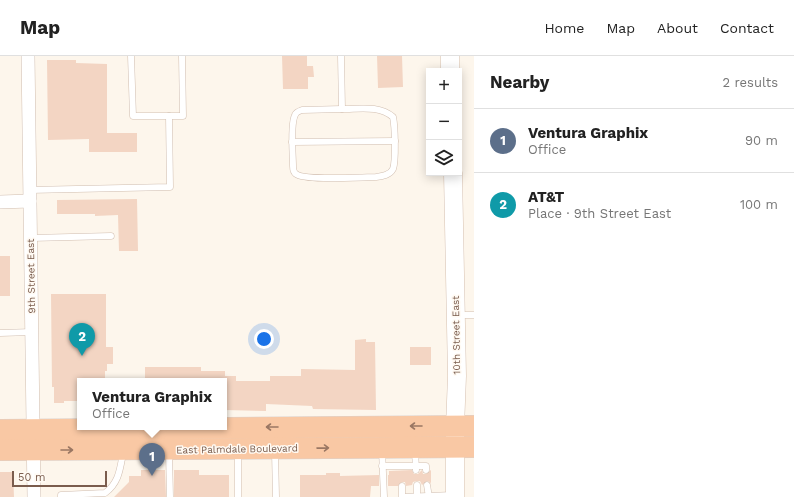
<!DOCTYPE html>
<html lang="en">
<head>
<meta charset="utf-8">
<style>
  body { margin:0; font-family:"Work Sans",sans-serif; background:#f6f6f6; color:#222 }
  .controls { position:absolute; right:12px; top:12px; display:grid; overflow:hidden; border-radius:0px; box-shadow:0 2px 10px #0003 }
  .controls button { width:36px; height:36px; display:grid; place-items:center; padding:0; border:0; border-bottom:1px solid #e0e0e0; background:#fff; color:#222; font:20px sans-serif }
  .scale { position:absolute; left:12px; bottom:10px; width:95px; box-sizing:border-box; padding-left:4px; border:2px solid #7a5c4d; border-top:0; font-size:11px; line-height:14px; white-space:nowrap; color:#7a5c4d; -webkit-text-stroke:3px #fffaf3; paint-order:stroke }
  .you { position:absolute; left:264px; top:283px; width:14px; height:14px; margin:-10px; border:3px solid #fff; border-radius:50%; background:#1a73e8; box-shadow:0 0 0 6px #1a73e833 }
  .badge { display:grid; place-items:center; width:26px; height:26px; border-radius:50%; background:#e76f51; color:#fff; font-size:13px; font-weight:700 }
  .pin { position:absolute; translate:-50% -33px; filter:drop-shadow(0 1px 2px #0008) }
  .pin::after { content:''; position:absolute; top:21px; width:14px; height:12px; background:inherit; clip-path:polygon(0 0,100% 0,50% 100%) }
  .popup { position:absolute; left:77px; top:322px; width:150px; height:52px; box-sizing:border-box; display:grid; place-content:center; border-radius:0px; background:#fff; filter:drop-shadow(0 1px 3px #0005); font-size:13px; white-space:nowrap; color:#767676 }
  .popup b { font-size:15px; color:#222 }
  .popup::after { content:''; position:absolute; left:50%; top:100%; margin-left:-8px; border:8px solid transparent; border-top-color:#fff }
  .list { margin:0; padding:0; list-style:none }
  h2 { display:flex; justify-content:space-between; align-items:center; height:52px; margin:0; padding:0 16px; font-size:17px }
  h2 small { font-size:13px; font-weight:400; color:#767676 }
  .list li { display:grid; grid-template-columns:26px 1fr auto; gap:12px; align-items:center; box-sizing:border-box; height:64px; padding:0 16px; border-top:1px solid #e0e0e0 }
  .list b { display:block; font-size:15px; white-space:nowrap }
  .list p { margin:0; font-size:13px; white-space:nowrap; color:#767676 }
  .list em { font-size:13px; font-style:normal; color:#767676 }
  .icon { flex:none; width:22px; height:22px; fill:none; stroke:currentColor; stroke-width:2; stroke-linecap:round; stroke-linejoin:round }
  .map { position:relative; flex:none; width:474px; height:441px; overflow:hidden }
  header { display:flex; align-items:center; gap:24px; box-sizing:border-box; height:56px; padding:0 20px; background:#fff; border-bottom:1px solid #e0e0e0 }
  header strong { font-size:19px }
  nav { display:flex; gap:22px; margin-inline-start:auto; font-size:14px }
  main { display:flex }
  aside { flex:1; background:#fff }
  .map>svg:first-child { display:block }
  .building { fill:#f3d5c3 }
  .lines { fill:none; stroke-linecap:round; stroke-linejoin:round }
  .service-casing { stroke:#d1beb0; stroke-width:7 }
  .minor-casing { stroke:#d1beb0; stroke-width:14 }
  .secondary-casing { stroke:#d6c0b0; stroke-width:19 }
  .trunk-casing { stroke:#dad1cd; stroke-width:22 }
  .service { stroke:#fff; stroke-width:6 }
  .minor { stroke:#fff; stroke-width:13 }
  .secondary { stroke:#fff; stroke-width:18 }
  .trunk { stroke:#f9c8a4; stroke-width:21 }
  .oneway { stroke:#9a7763 }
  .labels { text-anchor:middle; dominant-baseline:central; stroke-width:3; stroke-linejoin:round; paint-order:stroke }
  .street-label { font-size:10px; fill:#7a5c4d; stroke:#fffaf3 }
</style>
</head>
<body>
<header>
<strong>Map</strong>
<nav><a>Home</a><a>Map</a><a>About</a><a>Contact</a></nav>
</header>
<main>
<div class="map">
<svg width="474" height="441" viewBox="0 0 474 441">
  <rect width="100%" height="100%" fill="#fdf6ec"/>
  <!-- building -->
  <g class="building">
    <polygon points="282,0 307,0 307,10 313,10 314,21 308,21 308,33 283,33"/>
    <polygon points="377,0 402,0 403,31 378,32"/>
    <polygon points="47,4 76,4 76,7 107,8 107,77 137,77 137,96 89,96 89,83 48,84"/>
    <polygon points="137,143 138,195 119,195 118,159 95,160 95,158 57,158 57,144"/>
    <rect x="0" y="200" width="10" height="40"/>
    <polygon points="51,238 106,238 106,291 113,291 113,308 107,308 107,315 105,315 105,325 80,325 80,345 64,345 64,347 54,347 54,331 52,331"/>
    <polygon points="366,283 366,286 375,286 376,354 313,353 312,350 266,348 266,355 224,354 224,325 145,325 145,311 201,311 201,315 225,315 225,320 236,320 236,325 270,325 270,320 301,320 301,313 355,314 355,284"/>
    <rect x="410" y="291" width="21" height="18"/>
    <polygon points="141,414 165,414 166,441 114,441 129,426 129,420 141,420"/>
    <polygon points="174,414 199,414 199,419 229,419 229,441 174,441"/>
    <polygon points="412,414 414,418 418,418 422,414 423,418 426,418 431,414 431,428 430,426 427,425 422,429 420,425 417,425 413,426 412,429 406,430 405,426 402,426 398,430 388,430 388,419 389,419 389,415"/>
    <polygon points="0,416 13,416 14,441 0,441"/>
    <polygon points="326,417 340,417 340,420 379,419 379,430 371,430 370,441 300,441 300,419 326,419"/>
  </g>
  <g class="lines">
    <!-- service casing -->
    <g class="service-casing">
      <g id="service">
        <polyline points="131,0 133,60 183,60 182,0"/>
        <polyline points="341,0 342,53"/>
        <path d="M342,53C360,53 379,49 393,61C395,70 396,105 393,113C390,119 383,120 376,121C362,121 305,125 296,118C293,116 293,113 293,110C293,99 290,69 295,59C296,56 299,55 302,54Z"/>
        <polyline points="292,86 395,85"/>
        <polyline points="29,134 170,131 169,60"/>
        <polyline points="31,182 111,180"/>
        <polyline points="457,259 474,259"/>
        <polyline points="0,277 32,276"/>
        <polyline points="382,394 384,441"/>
        <polyline points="415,394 416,414"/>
        <polyline points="238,395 238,441"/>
        <polyline points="275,395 276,441"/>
        <polyline points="169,397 170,441"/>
        <polyline points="382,410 426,410 426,414"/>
        <polyline points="417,429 417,441"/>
        <polyline points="427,429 429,441"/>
        <polyline points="402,430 402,441"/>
        <path d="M61,441V439L105,437C119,427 120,413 123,397"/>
        <polyline points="403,441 453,439"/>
      </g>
    </g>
    <!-- minor casing -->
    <g class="minor-casing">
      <g id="minor">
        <polyline points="28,0 34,441"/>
        <polyline points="0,146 30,145"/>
      </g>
    </g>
    <!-- secondary casing -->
    <g class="secondary-casing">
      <g id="secondary">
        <polyline points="450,0 450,15"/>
        <polyline points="453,117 457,320 455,371 455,441"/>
      </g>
    </g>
    <!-- trunk casing -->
    <g class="trunk-casing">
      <g id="trunk">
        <polyline points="0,374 474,370"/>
        <polyline points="0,394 474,391"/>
      </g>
    </g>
    <!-- service -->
    <use href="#service" class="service"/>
    <!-- minor -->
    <use href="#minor" class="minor"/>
    <!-- secondary -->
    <use href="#secondary" class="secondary"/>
    <!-- trunk -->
    <use href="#trunk" class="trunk"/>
  </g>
  <!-- one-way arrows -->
  <defs><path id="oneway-shaft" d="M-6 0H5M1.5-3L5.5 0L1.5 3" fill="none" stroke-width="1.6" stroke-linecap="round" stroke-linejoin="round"/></defs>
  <g class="oneway">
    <use href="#oneway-shaft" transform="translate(416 370) rotate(-180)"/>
    <use href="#oneway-shaft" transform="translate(272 371) rotate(180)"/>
    <use href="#oneway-shaft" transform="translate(323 392) rotate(-1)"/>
    <use href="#oneway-shaft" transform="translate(67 394)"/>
  </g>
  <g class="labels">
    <!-- street labels -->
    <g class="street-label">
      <text transform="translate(31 220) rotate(-91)">9th Street East</text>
      <text transform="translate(456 279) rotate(-91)">10th Street East</text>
      <text transform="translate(237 393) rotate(-1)">East Palmdale Boulevard</text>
    </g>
  </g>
</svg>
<div class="controls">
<button>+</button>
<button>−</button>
<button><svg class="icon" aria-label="layers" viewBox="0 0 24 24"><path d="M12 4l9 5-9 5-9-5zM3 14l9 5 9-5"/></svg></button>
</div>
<div class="scale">50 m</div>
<div class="you"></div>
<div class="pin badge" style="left:152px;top:420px;background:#5c6f8a">1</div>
<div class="popup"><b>Ventura Graphix</b>Office</div>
<div class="pin badge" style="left:82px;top:300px;background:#0f9aa8">2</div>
</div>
<aside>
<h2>Nearby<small>2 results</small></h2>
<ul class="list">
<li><span class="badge" style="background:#5c6f8a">1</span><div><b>Ventura Graphix</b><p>Office</p></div><em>90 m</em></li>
<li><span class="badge" style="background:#0f9aa8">2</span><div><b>AT&amp;T</b><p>Place · 9th Street East</p></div><em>100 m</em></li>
</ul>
</aside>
</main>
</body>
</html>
